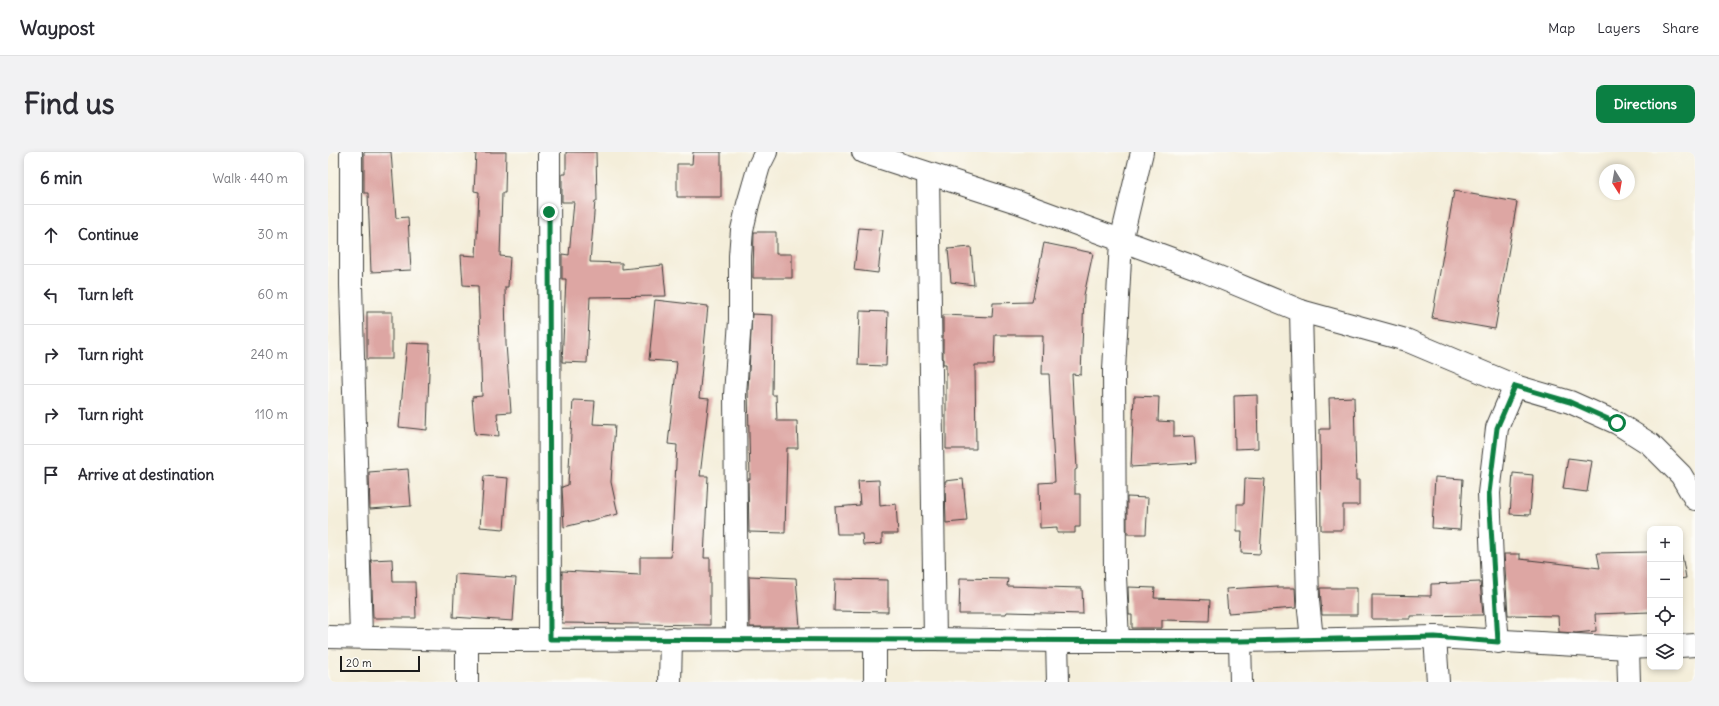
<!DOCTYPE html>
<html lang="en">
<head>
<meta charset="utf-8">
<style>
  body { margin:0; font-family:Delius,sans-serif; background:#f2f2f3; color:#2b2b33 }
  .controls { position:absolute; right:12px; bottom:12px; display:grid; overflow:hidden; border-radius:8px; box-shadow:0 2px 6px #0003 }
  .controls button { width:36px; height:36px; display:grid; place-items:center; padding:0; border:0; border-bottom:1px solid #e1e1e2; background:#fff; color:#2b2b33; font:20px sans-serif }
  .compass { position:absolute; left:1271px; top:12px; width:36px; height:36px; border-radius:50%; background:#fff; box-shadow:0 2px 6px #0003; rotate:169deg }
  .scale { position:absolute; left:12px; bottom:10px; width:80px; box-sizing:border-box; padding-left:4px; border:2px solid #1c1c1c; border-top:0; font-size:11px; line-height:14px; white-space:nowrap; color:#1c1c1c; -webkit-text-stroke:3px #fdfcf7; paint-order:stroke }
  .stop { position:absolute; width:12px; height:12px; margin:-9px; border:3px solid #0b8043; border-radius:50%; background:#fff }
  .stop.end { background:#0b8043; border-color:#fff; box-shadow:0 1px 4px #0008 }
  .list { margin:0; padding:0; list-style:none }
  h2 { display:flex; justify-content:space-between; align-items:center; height:52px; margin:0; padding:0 16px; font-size:17px }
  h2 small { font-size:13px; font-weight:400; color:#7c7c81 }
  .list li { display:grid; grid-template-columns:26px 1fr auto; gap:12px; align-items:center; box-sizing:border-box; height:60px; padding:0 16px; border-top:1px solid #e1e1e2 }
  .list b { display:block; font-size:15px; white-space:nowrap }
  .list em { font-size:13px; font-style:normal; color:#7c7c81 }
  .icon { flex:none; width:22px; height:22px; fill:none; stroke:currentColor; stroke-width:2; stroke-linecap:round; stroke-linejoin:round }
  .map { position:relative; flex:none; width:1367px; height:530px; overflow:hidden; border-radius:8px }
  header { display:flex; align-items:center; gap:24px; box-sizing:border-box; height:56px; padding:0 20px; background:#fff; border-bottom:1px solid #e1e1e2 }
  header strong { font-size:19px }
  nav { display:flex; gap:22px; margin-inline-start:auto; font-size:14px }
  .intro { display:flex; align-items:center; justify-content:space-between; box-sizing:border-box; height:96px; padding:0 24px }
  h1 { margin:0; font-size:28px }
  .button { padding:10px 18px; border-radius:8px; background:#0b8043; color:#fff; font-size:14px; font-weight:700 }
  main { display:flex; gap:24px; padding:0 24px }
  aside { flex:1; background:#fff; border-radius:8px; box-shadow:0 2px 6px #0003 }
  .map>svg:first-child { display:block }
  .building { fill:#dda6a3 }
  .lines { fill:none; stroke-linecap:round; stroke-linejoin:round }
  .minor-casing { stroke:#3c3c38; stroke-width:24 }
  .minor { stroke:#fff; stroke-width:22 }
  .route { stroke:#0b8043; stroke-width:5 }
</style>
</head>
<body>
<header>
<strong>Waypost</strong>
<nav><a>Map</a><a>Layers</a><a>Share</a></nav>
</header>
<div class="intro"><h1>Find us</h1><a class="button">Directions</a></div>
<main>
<aside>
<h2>6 min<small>Walk · 440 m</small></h2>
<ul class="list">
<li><svg class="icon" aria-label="ahead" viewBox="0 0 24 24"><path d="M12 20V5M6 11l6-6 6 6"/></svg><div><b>Continue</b></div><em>30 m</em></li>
<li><svg class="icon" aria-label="left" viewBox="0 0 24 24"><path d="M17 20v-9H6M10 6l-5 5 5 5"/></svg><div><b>Turn left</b></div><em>60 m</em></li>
<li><svg class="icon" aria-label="right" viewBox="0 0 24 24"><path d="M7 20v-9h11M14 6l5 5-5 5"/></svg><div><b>Turn right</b></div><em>240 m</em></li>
<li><svg class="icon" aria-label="right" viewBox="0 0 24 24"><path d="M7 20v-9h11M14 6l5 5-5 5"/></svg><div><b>Turn right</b></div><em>110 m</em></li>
<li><svg class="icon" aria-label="arrive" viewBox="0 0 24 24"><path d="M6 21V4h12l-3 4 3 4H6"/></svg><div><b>Arrive at destination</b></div></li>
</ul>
</aside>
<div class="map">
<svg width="1367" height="530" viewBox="0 0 1367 530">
  <rect width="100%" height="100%" fill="#fdfcf7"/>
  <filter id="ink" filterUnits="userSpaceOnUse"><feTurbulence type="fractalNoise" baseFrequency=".025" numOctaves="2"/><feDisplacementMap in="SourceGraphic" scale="8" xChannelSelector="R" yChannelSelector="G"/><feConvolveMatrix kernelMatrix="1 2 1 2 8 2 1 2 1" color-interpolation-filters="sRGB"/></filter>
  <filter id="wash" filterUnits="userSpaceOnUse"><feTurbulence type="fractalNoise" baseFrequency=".012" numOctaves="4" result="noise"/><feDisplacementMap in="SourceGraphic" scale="16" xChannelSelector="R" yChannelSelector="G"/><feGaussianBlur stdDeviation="0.9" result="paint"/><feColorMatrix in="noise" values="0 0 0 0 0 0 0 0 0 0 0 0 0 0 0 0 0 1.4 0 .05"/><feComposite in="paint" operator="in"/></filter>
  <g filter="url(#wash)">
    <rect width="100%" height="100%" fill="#f4eeda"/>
    <g id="blocks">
      <!-- building -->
      <g class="building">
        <polygon points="36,0 63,0 68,66 80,65 83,118 43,120 40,41 36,41"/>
        <polygon points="148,0 178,0 177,41 174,41 172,104 182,105 180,135 177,135 178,192 183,260 169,261 171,284 147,282 144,245 154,244 150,134 135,133 133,103 148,104 151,40 146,39"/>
        <polygon points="238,0 268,0 269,49 267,49 262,110 294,111 294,117 335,113 338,144 262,145 259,211 234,210 238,127 234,127 234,102 241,103 246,50 234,50 234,22 238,22"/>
        <polygon points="365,0 393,0 393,45 349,45 349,12 364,12"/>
        <polygon points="1126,39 1189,50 1167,177 1104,166"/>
        <polygon points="531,76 555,78 550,121 526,118"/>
        <polygon points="426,80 448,80 448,102 464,102 464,126 425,126"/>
        <polygon points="716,91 765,101 756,143 753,223 744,222 749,317 747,318 747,342 752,342 752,375 747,375 747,381 729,381 729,375 712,376 711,331 727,330 721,222 714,222 715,183 667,183 666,213 647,213 648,297 618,297 618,212 615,212 615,163 664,165 665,151 704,150"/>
        <polygon points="643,95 646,133 623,130 620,97"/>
        <polygon points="327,148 380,154 371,246 381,247 372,324 380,324 376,406 382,406 382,473 234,471 234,419 312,423 312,405 343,405 349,293 340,292 349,210 321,208"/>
        <polygon points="532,159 560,160 558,214 530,213"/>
        <rect x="39" y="160" width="25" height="47"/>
        <polygon points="424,162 445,163 444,243 448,243 449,269 469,269 470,296 459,296 457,381 421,380 420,327 422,327 420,237"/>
        <polygon points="79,191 102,192 99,278 71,275"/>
        <polygon points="929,243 930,296 907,297 906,244"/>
        <polygon points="806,244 831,245 830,269 846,270 846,285 866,284 868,311 803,315"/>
        <polygon points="1026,245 1028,328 1031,328 1031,353 1015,353 1015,378 993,378 992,277 1002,277 1001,246"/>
        <polygon points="245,248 267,249 265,272 287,273 283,330 290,362 236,375 234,335 240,333"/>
        <polygon points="1240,306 1264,309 1259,340 1235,337"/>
        <polygon points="80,317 83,354 42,357 41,320"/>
        <polygon points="1185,321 1205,323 1202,363 1182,362"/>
        <polygon points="156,324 180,326 176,377 152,375"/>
        <polygon points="1107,325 1135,327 1132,378 1104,376"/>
        <polygon points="917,326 937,327 932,402 913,401 914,379 909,379 909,352 916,352"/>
        <polygon points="635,327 639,369 618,371 617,329"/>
        <polygon points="551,328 552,354 568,352 570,382 554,382 554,392 535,393 534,382 509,382 507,355 532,353 530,329"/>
        <polygon points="799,345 820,346 818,382 799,382"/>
        <polygon points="1321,400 1322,460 1267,462 1268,479 1248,481 1231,480 1230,464 1180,463 1176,402 1192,402 1192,407 1272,416 1269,401"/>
        <polygon points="1354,403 1358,426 1352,427 1352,404"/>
        <polygon points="64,407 65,430 87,430 88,466 45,466 43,408"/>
        <polygon points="127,422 188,426 185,469 125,465"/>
        <polygon points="421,424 468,426 472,475 422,475"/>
        <polygon points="632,426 680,427 679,434 754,436 755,462 679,460 678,462 631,462"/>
        <polygon points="507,427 560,428 560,460 506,459"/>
        <polygon points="1152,430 1155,463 1082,464 1082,467 1044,467 1044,443 1103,444 1103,432"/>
        <polygon points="950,434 950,436 967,436 968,456 900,461 898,437"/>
        <polygon points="800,435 827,436 826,446 882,448 881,469 834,468 834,476 804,476 804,463 801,463"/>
        <polygon points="992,436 1029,436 1029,463 994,463"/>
      </g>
    </g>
  </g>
  <g filter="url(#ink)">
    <use href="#blocks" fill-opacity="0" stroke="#3c3c38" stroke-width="1"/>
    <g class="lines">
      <!-- minor casing -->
      <g class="minor-casing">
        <g id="minor">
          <polyline points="23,0 23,133 33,485"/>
          <polyline points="221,0 222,487"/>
          <polyline points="535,0 689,50 874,118 973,159 1078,188 1187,234 1242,250 1289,271 1322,292 1353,323 1367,347"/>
          <polyline points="600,22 607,487"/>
          <polyline points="973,159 980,449 984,487"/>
          <polyline points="0,485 139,488 607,487 729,489 912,489 1107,485 1300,496 1322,495"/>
          <polyline points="1107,485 1110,530"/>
          <polyline points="139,488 139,530"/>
          <polyline points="409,489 407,243 412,168 412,104 414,78 420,52 431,14 438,0"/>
          <polyline points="729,489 730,530"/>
          <polyline points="790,489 787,424 786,218 793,89 814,0"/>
          <polyline points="912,489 913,530"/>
          <polyline points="1170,490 1165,432 1161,341 1169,276 1187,234"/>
          <polyline points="1352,494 1367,493"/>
          <polyline points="1300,496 1301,530"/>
          <polyline points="342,530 343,487"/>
          <polyline points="547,530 547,488"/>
        </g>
      </g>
      <!-- minor -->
      <use href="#minor" class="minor"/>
    </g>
  </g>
  <g class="lines" filter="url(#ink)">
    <!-- route -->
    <polyline class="route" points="221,60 222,487 912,489 1107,485 1170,490 1161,341 1169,276 1187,234 1242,250 1289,271"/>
  </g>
</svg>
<div class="controls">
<button>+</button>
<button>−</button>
<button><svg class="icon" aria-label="locate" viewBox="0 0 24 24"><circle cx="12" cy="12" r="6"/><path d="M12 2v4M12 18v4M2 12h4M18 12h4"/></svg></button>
<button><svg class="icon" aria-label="layers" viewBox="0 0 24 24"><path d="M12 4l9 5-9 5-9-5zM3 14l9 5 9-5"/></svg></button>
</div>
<svg class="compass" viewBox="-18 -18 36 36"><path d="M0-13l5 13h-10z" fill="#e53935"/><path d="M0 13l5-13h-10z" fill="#7c7c81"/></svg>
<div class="scale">20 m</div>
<div class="stop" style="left:1289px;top:271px"></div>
<div class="stop end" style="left:221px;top:60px"></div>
</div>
</main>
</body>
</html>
